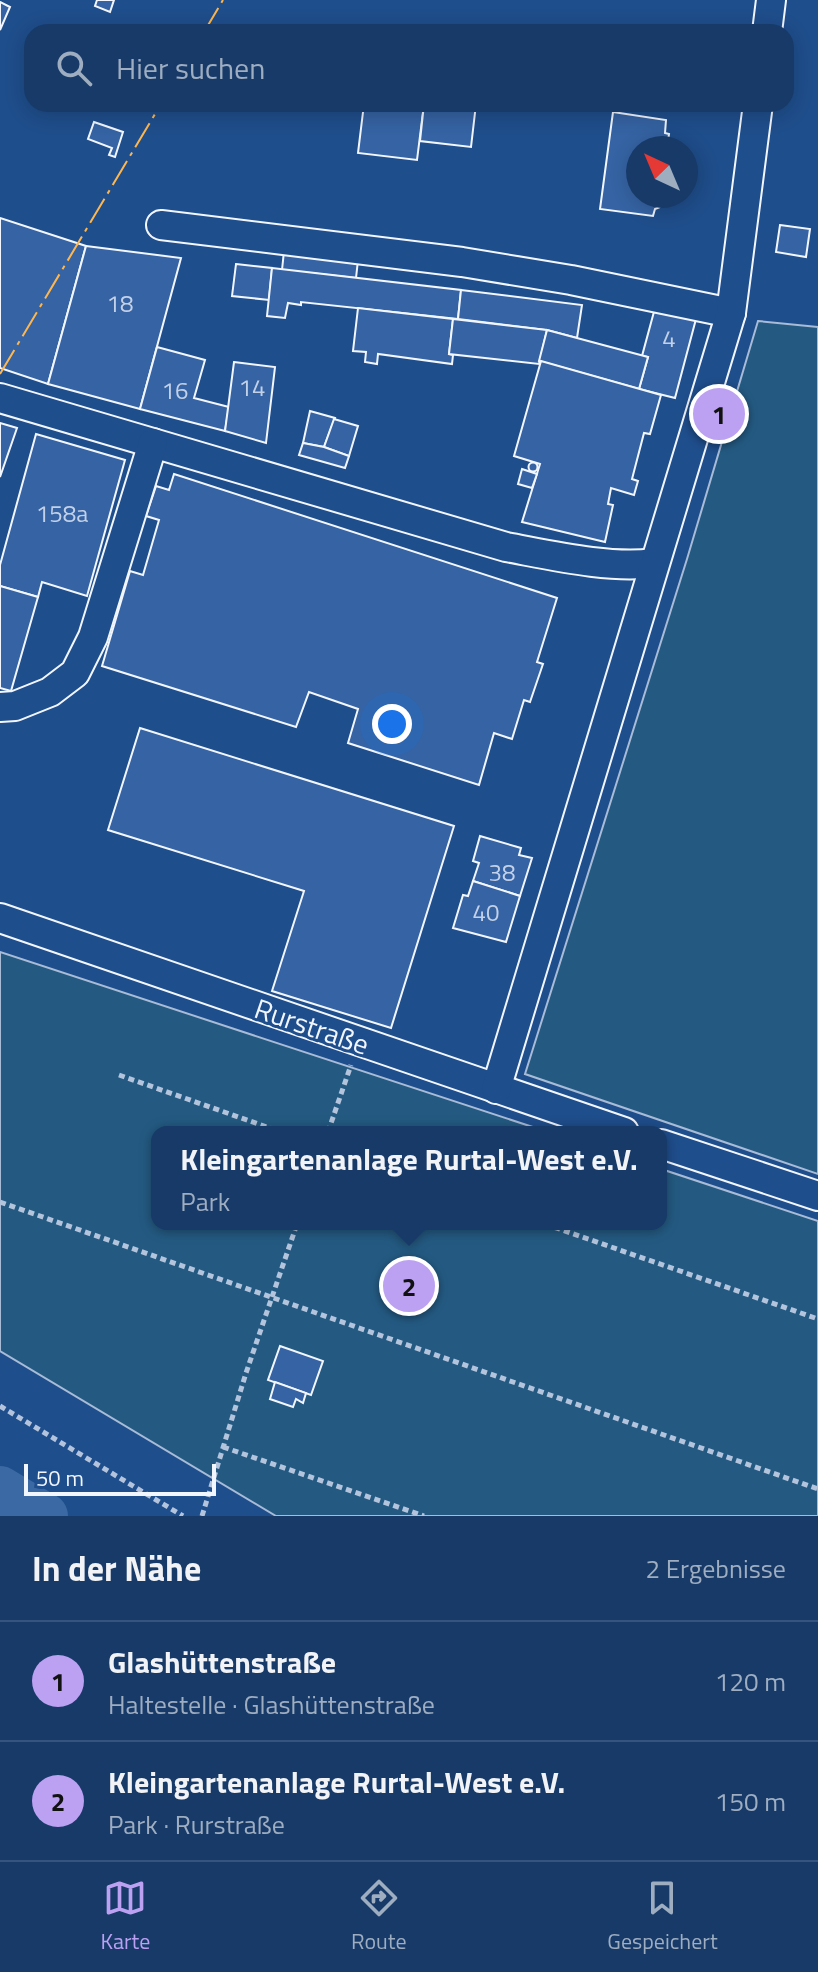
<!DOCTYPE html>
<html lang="de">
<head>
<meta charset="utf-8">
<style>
  body { margin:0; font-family:"Titillium Web",sans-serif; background:#244571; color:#f1f3f6 }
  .compass { position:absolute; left:626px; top:136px; width:72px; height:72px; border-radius:50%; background:#173a69; box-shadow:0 4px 20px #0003; rotate:316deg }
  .scale { position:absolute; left:24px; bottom:20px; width:192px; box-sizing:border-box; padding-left:8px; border:4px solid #f2f6ff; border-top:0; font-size:22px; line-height:28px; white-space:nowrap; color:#f2f6ff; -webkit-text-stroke:6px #1f4e8c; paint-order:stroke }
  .you { position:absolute; left:392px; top:724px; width:28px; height:28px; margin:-20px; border:6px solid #fff; border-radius:50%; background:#1a73e8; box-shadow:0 0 0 12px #1a73e833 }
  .badge { display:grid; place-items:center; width:52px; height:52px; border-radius:50%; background:#bca0f2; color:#111; font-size:26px; font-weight:700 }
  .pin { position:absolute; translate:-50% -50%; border:4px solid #fff; box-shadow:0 2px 8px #0006 }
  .popup { position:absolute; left:151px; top:1126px; width:516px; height:104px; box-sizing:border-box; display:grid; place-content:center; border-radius:16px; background:#173a69; filter:drop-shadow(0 2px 6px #0005); font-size:26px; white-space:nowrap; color:#9eadc0 }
  .popup b { font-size:30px; color:#f1f3f6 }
  .popup::after { content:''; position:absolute; left:50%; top:100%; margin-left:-16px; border:16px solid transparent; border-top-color:#173a69 }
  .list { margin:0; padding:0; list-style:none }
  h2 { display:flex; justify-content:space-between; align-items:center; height:104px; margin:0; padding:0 32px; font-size:34px }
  h2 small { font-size:26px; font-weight:400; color:#9eadc0 }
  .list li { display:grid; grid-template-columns:52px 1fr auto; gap:24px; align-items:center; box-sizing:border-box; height:120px; padding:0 32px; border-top:2px solid #36547d }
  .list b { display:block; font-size:30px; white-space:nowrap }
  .list p { margin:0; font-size:26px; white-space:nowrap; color:#9eadc0 }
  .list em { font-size:26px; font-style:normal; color:#9eadc0 }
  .icon { flex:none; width:44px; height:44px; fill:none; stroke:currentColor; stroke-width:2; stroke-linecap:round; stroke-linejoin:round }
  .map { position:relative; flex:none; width:818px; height:1516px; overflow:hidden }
  .search { position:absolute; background:#173a69; box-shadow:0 4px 20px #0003; left:24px; right:24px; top:24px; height:88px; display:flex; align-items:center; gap:20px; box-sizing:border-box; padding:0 28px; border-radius:24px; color:#9eadc0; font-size:30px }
  .sheet { height:344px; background:#173a69 }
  nav { display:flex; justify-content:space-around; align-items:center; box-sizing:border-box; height:112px; border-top:2px solid #36547d; background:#173a69; font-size:22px; color:#9eadc0 }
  nav a { display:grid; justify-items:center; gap:4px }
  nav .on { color:#bca0f2 }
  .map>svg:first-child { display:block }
  .green { fill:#245a82; stroke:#a8bbd7; stroke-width:2 }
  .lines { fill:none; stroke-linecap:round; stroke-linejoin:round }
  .river { stroke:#3b69a3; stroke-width:46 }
  .building { fill:#3563a3; stroke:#f2f6ff; stroke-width:2 }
  .minor-casing { stroke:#f2f6ff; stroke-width:32 }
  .path { stroke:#b3c4dc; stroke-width:5; stroke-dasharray:6 4; stroke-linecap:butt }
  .minor { stroke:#1f4e8c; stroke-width:28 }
  .power { stroke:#ffb74d; stroke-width:2; stroke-dasharray:28 6 4 6; stroke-linecap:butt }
  .labels { text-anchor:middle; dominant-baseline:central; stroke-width:6; stroke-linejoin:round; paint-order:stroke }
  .number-label { font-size:24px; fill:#c3d1e8 }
  .street-label { font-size:28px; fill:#f2f6ff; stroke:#1f4e8c }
</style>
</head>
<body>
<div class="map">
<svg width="818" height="1516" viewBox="0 0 818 1516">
  <rect width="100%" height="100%" fill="#1f4e8c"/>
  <!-- green -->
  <g class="green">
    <polygon points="758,321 818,327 818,1174 525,1074 687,559"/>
    <polygon points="0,952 548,1132 157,1132 157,1224 661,1224 661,1169 818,1221 818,1516 276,1516 0,1351"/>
  </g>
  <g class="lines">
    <!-- river -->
    <polyline class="river" points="0,1489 45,1516"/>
  </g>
  <!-- building -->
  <g class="building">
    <polygon points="97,0 114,0 110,12 95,6"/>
    <polygon points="0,2 10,7 0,30"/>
    <polygon points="364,104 424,104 417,160 358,153"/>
    <polygon points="424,104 476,104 471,147 420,141"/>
    <polygon points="613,112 666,120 665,133 669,134 667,148 638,148 638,196 661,196 660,207 655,209 653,216 600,209"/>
    <polygon points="94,122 123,132 115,157 109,155 112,148 88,139"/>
    <polygon points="0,218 86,246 48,384 0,368"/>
    <polygon points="780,225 810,229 806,257 776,252"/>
    <polygon points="86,246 181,258 140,409 48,384"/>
    <polygon points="284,251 358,260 356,278 282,270"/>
    <polygon points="236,264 272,268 269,300 232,296"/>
    <polygon points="272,268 461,290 458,319 301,302 301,305 288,303 285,318 267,316"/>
    <polygon points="461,290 582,305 577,338 547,330 458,319"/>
    <polygon points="358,308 453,319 449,354 453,355 452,364 378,354 377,364 365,362 366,352 353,351"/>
    <polygon points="655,308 696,319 675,398 639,389 648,357 642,356"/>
    <polygon points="453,319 547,330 539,364 449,354"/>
    <polygon points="547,330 648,357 639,389 539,361"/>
    <polygon points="157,347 205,360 194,398 229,407 225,431 140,409"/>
    <polygon points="541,361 661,395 650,434 644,433 632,479 638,481 634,495 611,488 608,504 613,505 605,542 522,522 540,464 514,456"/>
    <polygon points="234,362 275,367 266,443 225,431"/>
    <polygon points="310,411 335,418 324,447 303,443"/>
    <polygon points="334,419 358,426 349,456 324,447"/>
    <polygon points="0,423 17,428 0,477"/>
    <polygon points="36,434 125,460 87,596 42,582 38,597 0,586 0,565"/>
    <polygon points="303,443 324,447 349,456 345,468 299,455"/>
    <circle cx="533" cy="467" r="4.5"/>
    <polygon points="522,469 537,474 532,488 518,484"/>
    <polygon points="174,474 557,598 537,662 543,664 530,702 524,700 512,739 494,733 479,785 348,743 358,709 309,692 296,727 102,666 130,571 143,575 159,520 146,516 156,486 169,490"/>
    <polygon points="0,586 38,597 11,691 0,688"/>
    <polygon points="140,728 454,826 391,1028 272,991 304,891 108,830"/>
    <polygon points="480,836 521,848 519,855 532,858 520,896 473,881 479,863 473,861"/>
    <polygon points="473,881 520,896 506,942 453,928 463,895 468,896"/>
    <polygon points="280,1346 323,1361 311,1395 268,1380"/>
    <polygon points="275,1382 306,1393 303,1403 296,1399 293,1407 270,1399"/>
  </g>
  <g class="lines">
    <!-- minor casing -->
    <g class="minor-casing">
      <g id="minor">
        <polyline points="767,32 771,0"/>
        <polyline points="161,225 462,262 571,280 731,313"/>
        <path d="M0,398L506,547C550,555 610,569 653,563"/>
        <polyline points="0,707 15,706 50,692 75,673 93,637 153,443"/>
        <polyline points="0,918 624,1132"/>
        <polyline points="496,1089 731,313 758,104"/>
        <polyline points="661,1144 818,1196"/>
      </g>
    </g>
    <!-- path -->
    <g class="path">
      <polyline points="119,1075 281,1132"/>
      <polyline points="328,1132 351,1065"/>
      <polyline points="0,1202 818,1489"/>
      <polyline points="545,1224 818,1319"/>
      <polyline points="0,1406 183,1516"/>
      <polyline points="223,1447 424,1516"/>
      <polyline points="202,1516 246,1373 297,1224"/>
    </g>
    <!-- minor -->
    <use href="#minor" class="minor"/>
    <!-- power -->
    <g class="power">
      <polyline points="204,32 223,0"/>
      <polyline points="0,374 161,104"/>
    </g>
  </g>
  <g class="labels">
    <!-- number labels -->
    <g class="number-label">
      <text x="120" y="303">18</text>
      <text x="669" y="338">4</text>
      <text x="252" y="387">14</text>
      <text x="175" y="390">16</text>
      <text x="62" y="513">158a</text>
      <text x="502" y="872">38</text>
      <text x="486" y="912">40</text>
    </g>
    <!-- street labels -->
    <g class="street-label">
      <text transform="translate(312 1026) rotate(19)">Rurstraße</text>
    </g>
  </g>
</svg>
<svg class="compass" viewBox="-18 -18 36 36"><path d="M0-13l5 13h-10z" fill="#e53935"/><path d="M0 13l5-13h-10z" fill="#9eadc0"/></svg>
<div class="scale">50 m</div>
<div class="you"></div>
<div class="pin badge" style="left:719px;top:414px">1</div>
<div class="pin badge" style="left:409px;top:1286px">2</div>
<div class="popup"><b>Kleingartenanlage Rurtal-West e.V.</b>Park</div>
<div class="search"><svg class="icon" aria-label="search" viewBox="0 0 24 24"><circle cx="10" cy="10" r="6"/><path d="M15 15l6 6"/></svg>Hier suchen</div>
</div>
<section class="sheet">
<h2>In der Nähe<small>2 Ergebnisse</small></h2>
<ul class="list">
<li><span class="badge">1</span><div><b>Glashüttenstraße</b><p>Haltestelle · Glashüttenstraße</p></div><em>120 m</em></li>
<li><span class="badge">2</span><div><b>Kleingartenanlage Rurtal-West e.V.</b><p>Park · Rurstraße</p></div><em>150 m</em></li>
</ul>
</section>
<nav>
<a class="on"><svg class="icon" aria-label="map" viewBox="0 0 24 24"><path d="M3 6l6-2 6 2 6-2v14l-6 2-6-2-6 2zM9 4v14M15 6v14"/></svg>Karte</a>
<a><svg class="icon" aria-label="directions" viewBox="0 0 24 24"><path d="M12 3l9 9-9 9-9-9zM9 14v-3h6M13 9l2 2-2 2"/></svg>Route</a>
<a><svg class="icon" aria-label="saved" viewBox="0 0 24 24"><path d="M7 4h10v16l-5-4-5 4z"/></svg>Gespeichert</a>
</nav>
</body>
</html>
